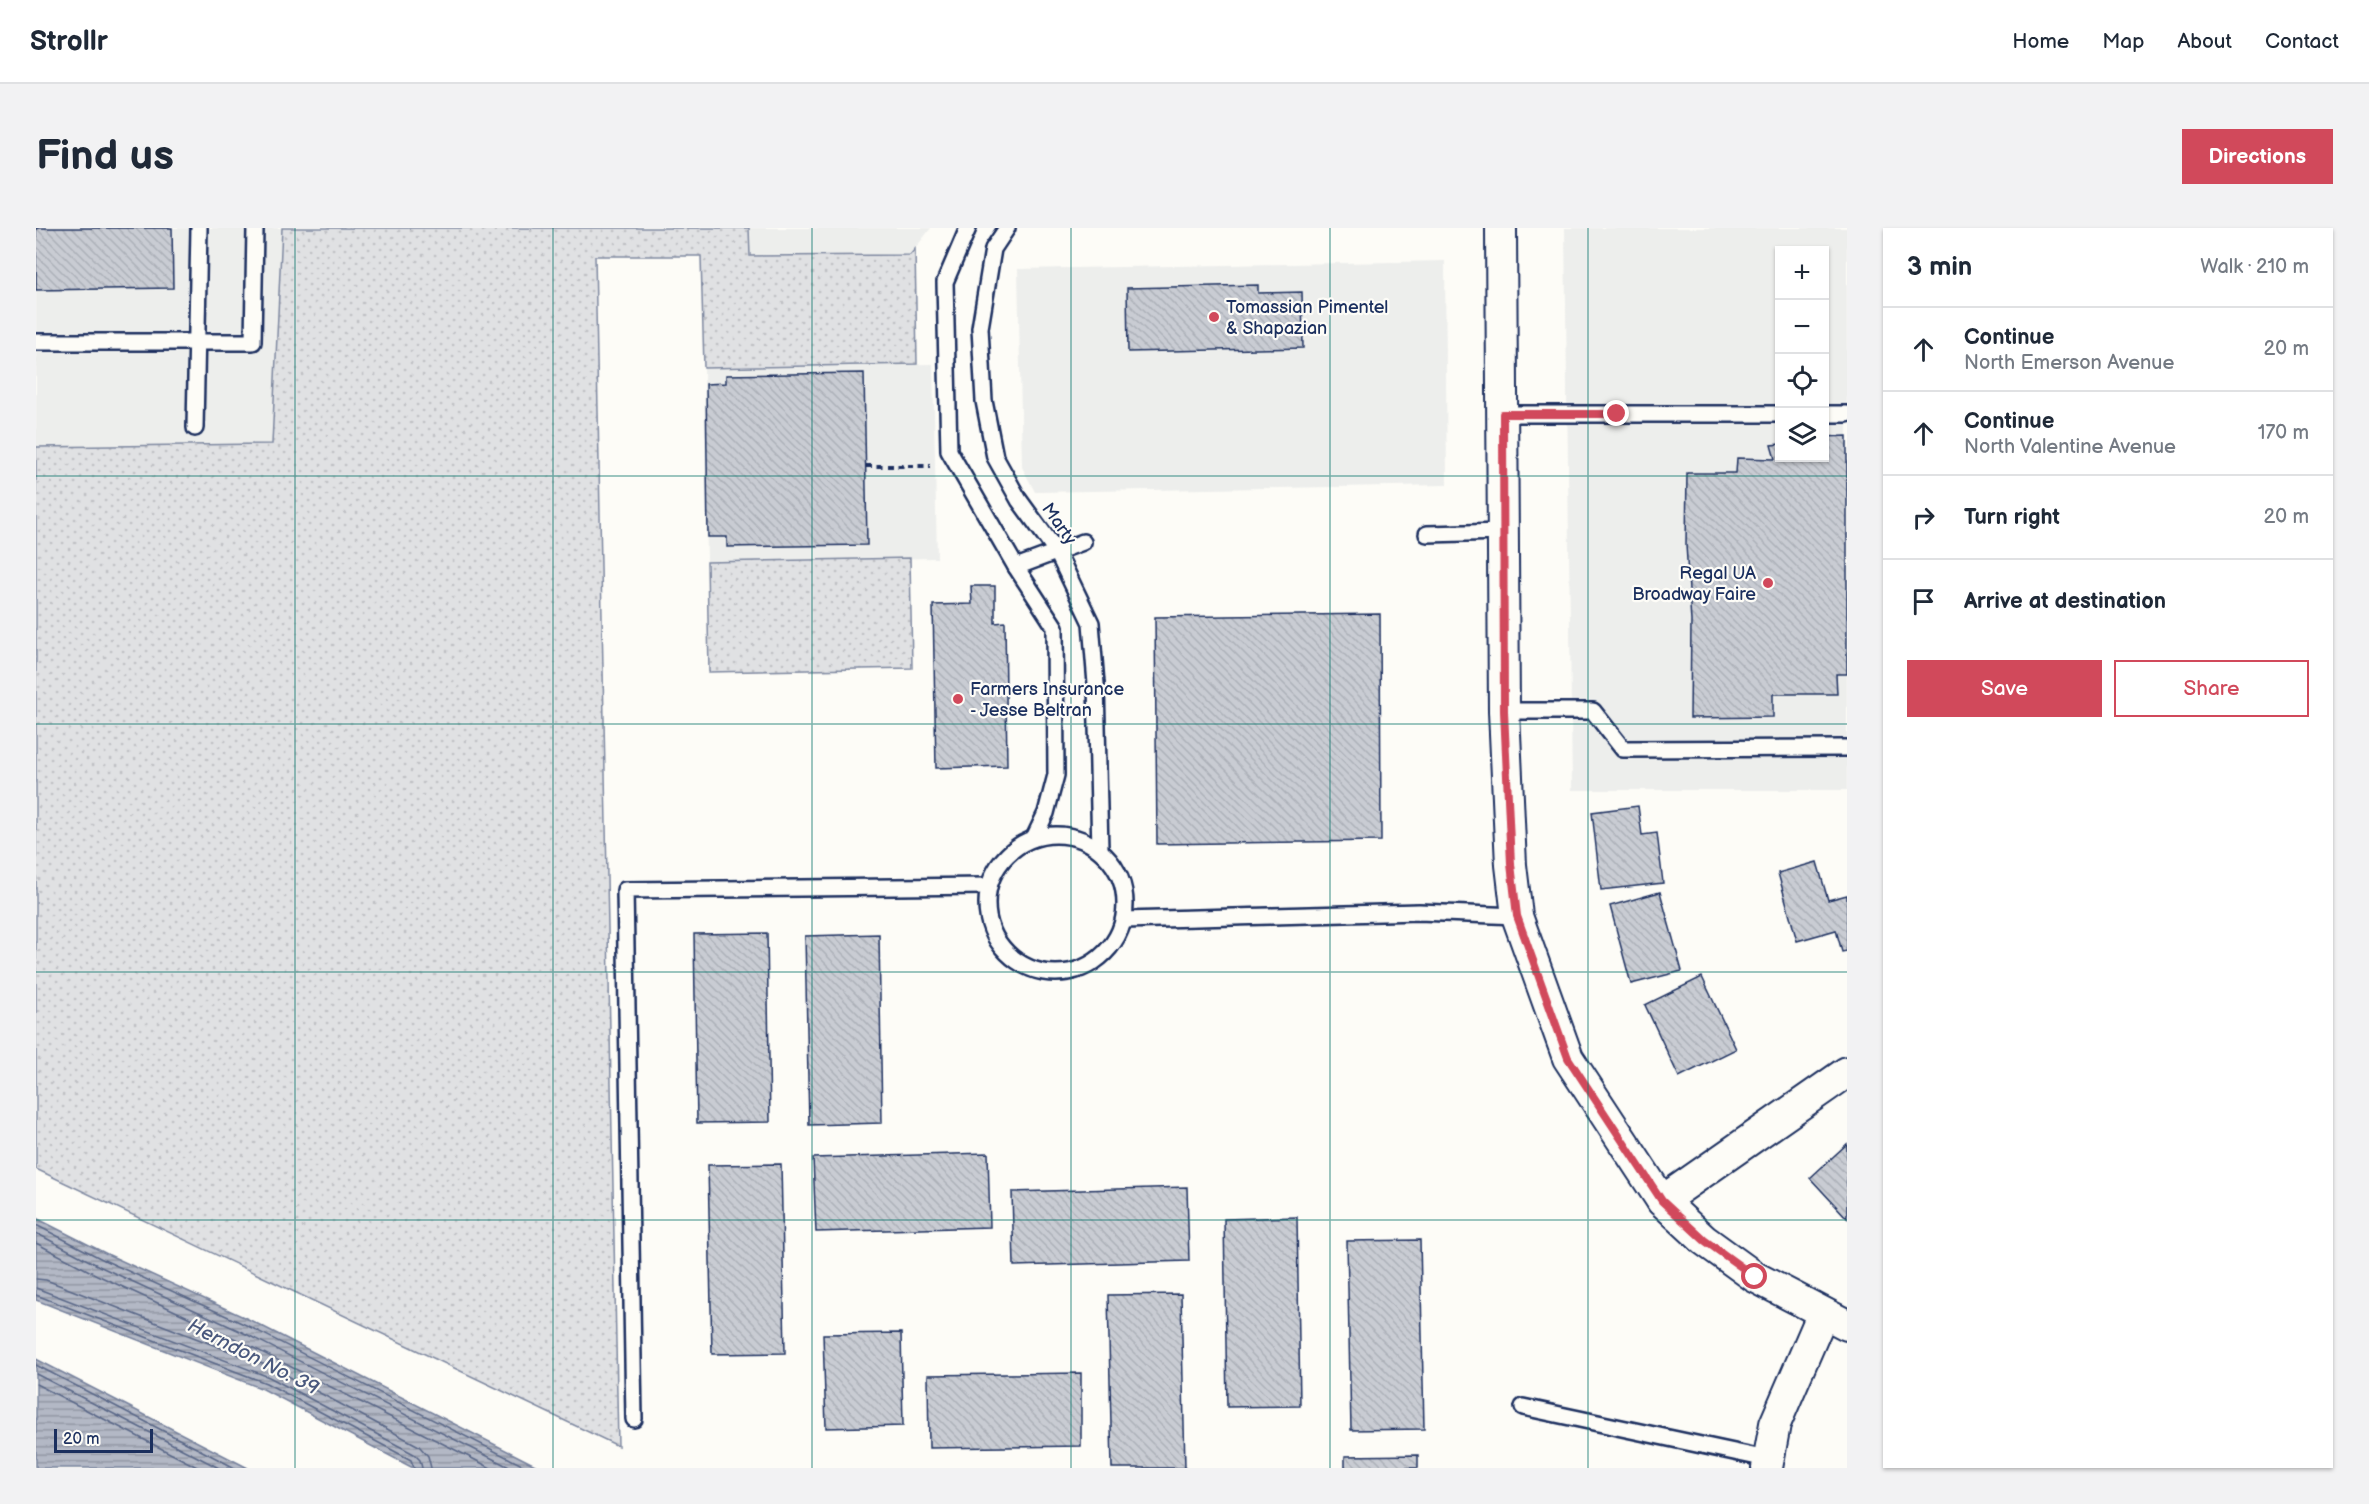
<!DOCTYPE html>
<html lang="en">
<head>
<meta charset="utf-8">
<style>
  body { margin:0; font-family:"Balsamiq Sans",sans-serif; background:#f2f2f3; color:#1f2937 }
  .controls { position:absolute; right:18px; top:18px; display:grid; overflow:hidden; border-radius:0px; box-shadow:0 2px 4px #0004 }
  .controls button { width:54px; height:54px; display:grid; place-items:center; padding:0; border:0; border-bottom:2px solid #e0e1e3; background:#fff; color:#1f2937; font:30px sans-serif }
  .scale { position:absolute; left:18px; bottom:15px; width:99px; box-sizing:border-box; padding-left:6px; border:3px solid #1b2f5e; border-top:0; font-size:16px; line-height:21px; white-space:nowrap; color:#1b2f5e; -webkit-text-stroke:4px #fdfcf7; paint-order:stroke }
  .stop { position:absolute; width:18px; height:18px; margin:-14px; border:4px solid #d1495b; border-radius:50%; background:#fff }
  .stop.end { background:#d1495b; border-color:#fff; box-shadow:0 2px 6px #0008 }
  .list { margin:0; padding:0; list-style:none }
  h2 { display:flex; justify-content:space-between; align-items:center; height:78px; margin:0; padding:0 24px; font-size:26px }
  h2 small { font-size:20px; font-weight:400; color:#747a83 }
  .list li { display:grid; grid-template-columns:39px 1fr auto; gap:18px; align-items:center; box-sizing:border-box; height:84px; padding:0 24px; border-top:2px solid #e0e1e3 }
  .list b { display:block; font-size:22px; white-space:nowrap }
  .list p { margin:0; font-size:20px; white-space:nowrap; color:#747a83 }
  .list em { font-size:20px; font-style:normal; color:#747a83 }
  .actions { display:flex; gap:12px; padding:18px 24px }
  .actions a { flex:1; padding:14px 0; border:2px solid #d1495b; border-radius:0px; text-align:center; font-size:21px; color:#d1495b }
  .actions .main { background:#d1495b; color:#fff }
  .icon { flex:none; width:33px; height:33px; fill:none; stroke:currentColor; stroke-width:2; stroke-linecap:round; stroke-linejoin:round }
  .map { position:relative; flex:none; width:1811px; height:1240px; overflow:hidden; border-radius:0px }
  header { display:flex; align-items:center; gap:36px; box-sizing:border-box; height:84px; padding:0 30px; background:#fff; border-bottom:2px solid #e0e1e3 }
  header strong { font-size:28px }
  nav { display:flex; gap:33px; margin-inline-start:auto; font-size:21px }
  .intro { display:flex; align-items:center; justify-content:space-between; box-sizing:border-box; height:144px; padding:0 36px }
  h1 { margin:0; font-size:42px }
  .button { padding:15px 27px; border-radius:0px; background:#d1495b; color:#fff; font-size:21px; font-weight:700 }
  main { display:flex; gap:36px; padding:0 36px }
  aside { flex:1; background:#fff; border-radius:0px; box-shadow:0 2px 4px #0004 }
  .map>svg:first-child { display:block }
  .built { fill:#edeeec; fill-rule:evenodd }
  .grass { fill:url(#grass-dots); stroke:#7e88a0; stroke-width:1.5 }
  .water { fill:url(#water-rules); stroke:#76819c; stroke-width:1.5 }
  .lines { fill:none; stroke-linecap:round; stroke-linejoin:round }
  .shore { stroke:#586687; stroke-width:1.5 }
  .building { fill:url(#building-back-hatch); stroke:#1b2f5e; stroke-width:1.5 }
  .lane-casing { stroke:#1b2f5e; stroke-width:20 }
  .street-casing { stroke:#1b2f5e; stroke-width:34 }
  .path { stroke:#1b2f5e; stroke-width:4; stroke-dasharray:6 4.5; stroke-linecap:butt }
  .lane { stroke:#fdfcf7; stroke-width:15 }
  .street { stroke:#fdfcf7; stroke-width:30 }
  .route { stroke:#d1495b; stroke-width:8 }
  .grid { fill:none; stroke:#0f766e; stroke-width:1.5; stroke-opacity:0.55 }
  .poi-dot { fill:#d1495b; stroke:#fdfcf7; stroke-width:2 }
  .labels { text-anchor:middle; dominant-baseline:central; stroke-width:4.5; stroke-linejoin:round; paint-order:stroke }
  .poi-label { font-size:18px; fill:#1b2f5e; stroke:#fdfcf7; text-anchor:start }
  .street-label { font-size:18px; fill:#1b2f5e; stroke:#fdfcf7 }
  .water-label { font-size:20px; font-style:italic; fill:#49587d; stroke:#fdfcf7 }
</style>
</head>
<body>
<header>
<strong>Strollr</strong>
<nav><a>Home</a><a>Map</a><a>About</a><a>Contact</a></nav>
</header>
<div class="intro"><h1>Find us</h1><a class="button">Directions</a></div>
<main>
<div class="map">
<svg width="1811" height="1240" viewBox="0 0 1811 1240">
  <defs>
    <pattern id="grass-dots" width="8" height="8" patternUnits="userSpaceOnUse" patternTransform="scale(1.5)"><rect width="8" height="8" fill="#e0e1e3"/><path d="M2 2h.1M6 6h.1" fill="none" stroke="#c0c1c5" stroke-width="1.8" stroke-linecap="round"/></pattern>
    <pattern id="water-rules" width="6" height="5" patternUnits="userSpaceOnUse" patternTransform="scale(1.5)"><rect width="6" height="5" fill="#b3b8c5"/><path d="M0 2.5h6" fill="none" stroke="#9196a3"/></pattern>
    <pattern id="building-back-hatch" width="6" height="6" patternUnits="userSpaceOnUse" patternTransform="scale(1.5)"><rect width="6" height="6" fill="#c9ccd3"/><path d="M-1 5l2 2M0 0l6 6M5-1l2 2" fill="none" stroke="#acb0b8"/></pattern>
  </defs>
  <rect width="100%" height="100%" fill="#fdfcf7"/>
  <filter id="ink" filterUnits="userSpaceOnUse"><feTurbulence type="fractalNoise" baseFrequency=".0167" numOctaves="2"/><feDisplacementMap in="SourceGraphic" scale="12" xChannelSelector="R" yChannelSelector="G"/><feConvolveMatrix kernelMatrix="1 2 1 2 8 2 1 2 1" color-interpolation-filters="sRGB"/></filter>
  <g filter="url(#ink)">
    <!-- built -->
    <g class="built">
      <polygon points="0,0 246,0 237,216 0,221"/>
      <polygon points="713,0 895,0 874,27 713,28"/>
      <path d="M1529,0H1811V562H1536ZM1744,22H1788V230H1744Z"/>
      <polygon points="1409,33 1411,257 999,264 986,239 982,41"/>
      <polygon points="897,136 901,330 671,334 668,140"/>
    </g>
    <!-- grass -->
    <g class="grass">
      <polygon points="246,0 713,0 714,28 874,27 879,21 881,136 668,140 665,28 559,28 582,1218 0,941 0,219 236,216"/>
      <polygon points="874,330 876,440 673,444 671,334"/>
    </g>
    <!-- water -->
    <g class="water">
      <polygon points="0,990 71,1026 212,1091 505,1240 377,1240 227,1161 0,1072"/>
      <polygon points="0,1131 212,1240 0,1240"/>
    </g>
    <g class="lines">
      <!-- shore -->
      <g class="shore">
        <polyline points="0,997 68,1032 210,1097 492,1240"/>
        <polyline points="0,1005 65,1039 206,1104 475,1240"/>
        <polyline points="0,1015 61,1047 202,1112 455,1240"/>
        <polyline points="0,1051 10,1052 237,1140 383,1218 392,1228 395,1240"/>
        <polyline points="0,1060 233,1149 378,1226 384,1232 386,1240"/>
        <polyline points="0,1067 230,1155 375,1232 378,1240"/>
        <polyline points="0,1137 199,1240"/>
        <polyline points="0,1146 183,1240"/>
        <polyline points="0,1156 163,1240"/>
      </g>
    </g>
    <!-- building -->
    <g class="building">
      <polygon points="0,0 136,0 137,60 0,62"/>
      <polygon points="1222,57 1222,65 1266,64 1267,120 1092,124 1091,60"/>
      <polygon points="828,145 831,317 691,319 691,309 672,309 670,156 690,155 690,147"/>
      <polygon points="1811,208 1811,446 1800,446 1801,466 1737,466 1737,489 1654,490 1655,393 1650,317 1651,245 1700,245 1701,230 1739,231 1735,217 1744,216 1744,230 1788,230 1788,209"/>
      <polygon points="935,358 959,358 959,395 969,394 971,538 900,540 897,377 936,376"/>
      <polygon points="1344,386 1345,613 1121,616 1119,389"/>
      <polygon points="1602,578 1606,607 1621,605 1627,655 1565,662 1556,584"/>
      <polygon points="1781,634 1792,672 1811,667 1811,723 1806,724 1800,702 1761,713 1742,645"/>
      <polygon points="1624,664 1646,743 1595,756 1574,678"/>
      <polygon points="731,705 734,894 661,895 658,706"/>
      <polygon points="843,706 846,895 773,897 769,708"/>
      <polygon points="1666,749 1700,821 1643,849 1609,777"/>
      <polygon points="1811,916 1811,990 1774,950"/>
      <polygon points="952,925 954,999 780,1004 777,930"/>
      <polygon points="745,936 749,1125 676,1126 672,937"/>
      <polygon points="1151,959 1153,1033 978,1038 976,964"/>
      <polygon points="1261,989 1264,1178 1191,1179 1188,991"/>
      <polygon points="1384,1012 1388,1201 1315,1202 1311,1013"/>
      <polygon points="1145,1066 1149,1240 1076,1240 1072,1067"/>
      <polygon points="865,1105 867,1198 790,1200 787,1106"/>
      <polygon points="1045,1145 1045,1218 893,1220 892,1147"/>
      <polygon points="1382,1227 1382,1240 1309,1240 1309,1228"/>
    </g>
    <g class="lines">
      <!-- lane casing -->
      <g class="lane-casing">
        <g id="lane">
          <polyline points="932,0 909,54 913,223 980,339 1019,399 1020,547 1010,585 998,610"/>
          <polyline points="971,0 957,21 944,100 948,173 959,229 983,272 1021,324 1055,395 1060,456 1064,622"/>
          <polyline points="0,114 217,114 219,0"/>
          <polyline points="1467,186 1744,186"/>
          <polyline points="1788,186 1811,186"/>
          <polyline points="159,200 163,0"/>
          <polyline points="1391,306 1468,304"/>
          <polyline points="980,339 1047,314"/>
          <polyline points="1468,483 1557,483 1587,521 1811,520"/>
          <circle cx="1020" cy="676" r="69"/>
          <polyline points="1088,692 1383,684 1481,688"/>
          <polyline points="1487,1179 1731,1231"/>
          <polyline points="598,1191 589,662 952,658"/>
        </g>
      </g>
      <!-- street casing -->
      <g class="street-casing">
        <g id="street">
          <polyline points="1465,0 1468,483 1475,637 1481,688 1532,830 1626,973 1668,1012 1719,1049 1811,1097"/>
          <polyline points="1626,973 1811,844"/>
          <polyline points="1731,1240 1739,1196 1787,1085"/>
        </g>
      </g>
      <!-- path -->
      <polyline class="path" points="830,238 894,238"/>
      <!-- lane -->
      <use href="#lane" class="lane"/>
      <!-- street -->
      <use href="#street" class="street"/>
    </g>
  </g>
  <g class="lines" filter="url(#ink)">
    <!-- route -->
    <polyline class="route" points="1581,186 1467,186 1468,483 1475,636 1481,688 1532,830 1626,973 1668,1012 1719,1049"/>
  </g>
  <!-- grid -->
  <path class="grid" d="M259,0V1240M517,0V1240M776,0V1240M1035,0V1240M1294,0V1240M1552,0V1240M0,248H1811M0,496H1811M0,744H1811M0,992H1811"/>
  <!-- markers -->
  <g class="poi-dot">
    <circle cx="1178" cy="89" r="6"/>
    <circle cx="1732" cy="355" r="6"/>
    <circle cx="922" cy="471" r="6"/>
  </g>
  <g class="labels">
    <!-- poi labels -->
    <g class="poi-label">
      <text x="1190" y="79">Tomassian Pimentel<tspan x="1190" dy="21">&amp; Shapazian</tspan></text>
      <text x="1720" y="345" text-anchor="end">Regal UA<tspan x="1720" dy="21">Broadway Faire</tspan></text>
      <text x="934" y="461">Farmers Insurance<tspan x="934" dy="21">- Jesse Beltran</tspan></text>
    </g>
    <!-- street labels -->
    <g class="street-label">
      <text transform="translate(1023 296) rotate(55)">Marty</text>
    </g>
    <!-- water labels -->
    <g class="water-label">
      <text transform="translate(217 1129) rotate(27)">Herndon No. 39</text>
    </g>
  </g>
</svg>
<div class="controls">
<button>+</button>
<button>−</button>
<button><svg class="icon" aria-label="locate" viewBox="0 0 24 24"><circle cx="12" cy="12" r="6"/><path d="M12 2v4M12 18v4M2 12h4M18 12h4"/></svg></button>
<button><svg class="icon" aria-label="layers" viewBox="0 0 24 24"><path d="M12 4l9 5-9 5-9-5zM3 14l9 5 9-5"/></svg></button>
</div>
<div class="scale">20 m</div>
<div class="stop" style="left:1719px;top:1049px"></div>
<div class="stop end" style="left:1581px;top:186px"></div>
</div>
<aside>
<h2>3 min<small>Walk · 210 m</small></h2>
<ul class="list">
<li><svg class="icon" aria-label="ahead" viewBox="0 0 24 24"><path d="M12 20V5M6 11l6-6 6 6"/></svg><div><b>Continue</b><p>North Emerson Avenue</p></div><em>20 m</em></li>
<li><svg class="icon" aria-label="ahead" viewBox="0 0 24 24"><path d="M12 20V5M6 11l6-6 6 6"/></svg><div><b>Continue</b><p>North Valentine Avenue</p></div><em>170 m</em></li>
<li><svg class="icon" aria-label="right" viewBox="0 0 24 24"><path d="M7 20v-9h11M14 6l5 5-5 5"/></svg><div><b>Turn right</b></div><em>20 m</em></li>
<li><svg class="icon" aria-label="arrive" viewBox="0 0 24 24"><path d="M6 21V4h12l-3 4 3 4H6"/></svg><div><b>Arrive at destination</b></div></li>
</ul>
<div class="actions"><a class="main">Save</a><a>Share</a></div>
</aside>
</main>
</body>
</html>
